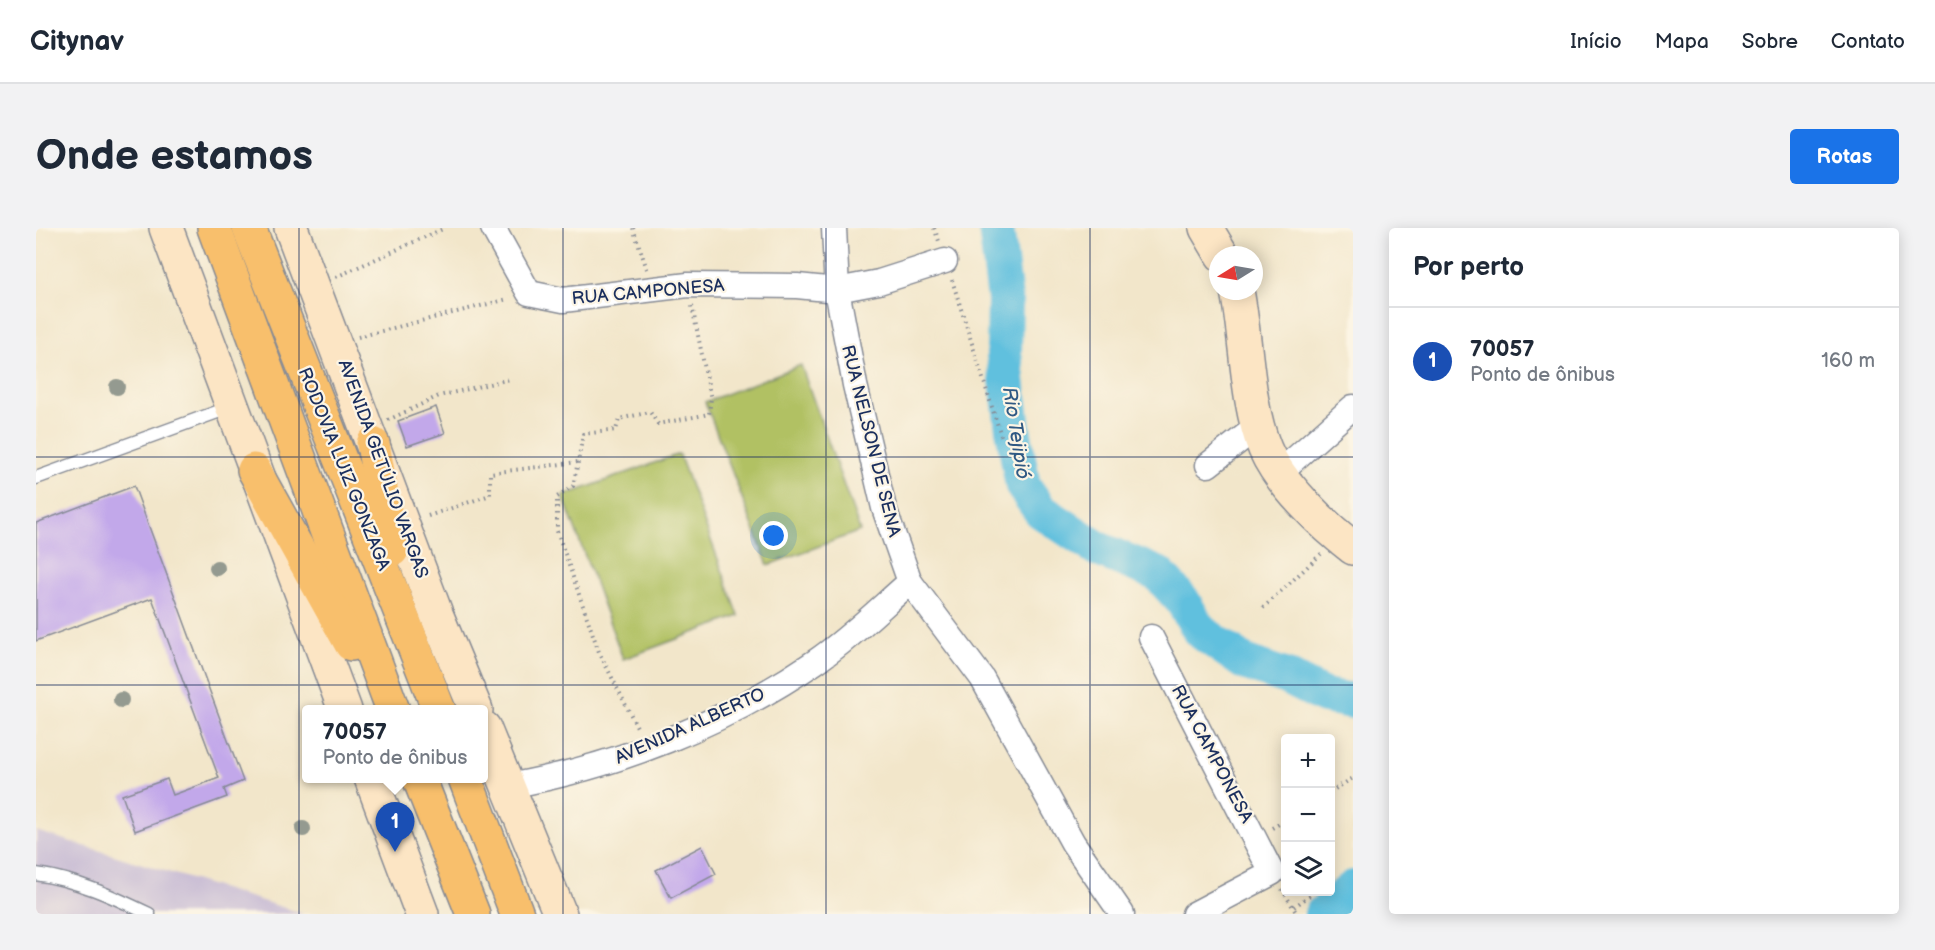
<!DOCTYPE html>
<html lang="pt">
<head>
<meta charset="utf-8">
<style>
  body { margin:0; font-family:"Balsamiq Sans",sans-serif; background:#f2f2f3; color:#1f2937 }
  .controls { position:absolute; right:18px; bottom:18px; display:grid; overflow:hidden; border-radius:6px; box-shadow:0 3px 15px #0003 }
  .controls button { width:54px; height:54px; display:grid; place-items:center; padding:0; border:0; border-bottom:2px solid #e0e1e3; background:#fff; color:#1f2937; font:30px sans-serif }
  .compass { position:absolute; left:1173px; top:18px; width:54px; height:54px; border-radius:50%; background:#fff; box-shadow:0 3px 15px #0003; rotate:259deg }
  .you { position:absolute; left:738px; top:308px; width:21px; height:21px; margin:-15px; border:4px solid #fff; border-radius:50%; background:#1a73e8; box-shadow:0 0 0 9px #1a73e833 }
  .badge { display:grid; place-items:center; width:39px; height:39px; border-radius:50%; background:#1a73e8; color:#fff; font-size:20px; font-weight:700 }
  .pin { position:absolute; translate:-50% -50px; filter:drop-shadow(0 2px 3px #0008) }
  .pin::after { content:''; position:absolute; top:32px; width:21px; height:18px; background:inherit; clip-path:polygon(0 0,100% 0,50% 100%) }
  .popup { position:absolute; left:266px; top:477px; width:186px; height:78px; box-sizing:border-box; display:grid; place-content:center; border-radius:6px; background:#fff; filter:drop-shadow(0 2px 4px #0005); font-size:20px; white-space:nowrap; color:#747a83 }
  .popup b { font-size:22px; color:#1f2937 }
  .popup::after { content:''; position:absolute; left:50%; top:100%; margin-left:-12px; border:12px solid transparent; border-top-color:#fff }
  .list { margin:0; padding:0; list-style:none }
  h2 { display:flex; justify-content:space-between; align-items:center; height:78px; margin:0; padding:0 24px; font-size:26px }
  h2 small { font-size:20px; font-weight:400; color:#747a83 }
  .list li { display:grid; grid-template-columns:39px 1fr auto; gap:18px; align-items:center; box-sizing:border-box; height:108px; padding:0 24px; border-top:2px solid #e0e1e3 }
  .list b { display:block; font-size:22px; white-space:nowrap }
  .list p { margin:0; font-size:20px; white-space:nowrap; color:#747a83 }
  .list em { font-size:20px; font-style:normal; color:#747a83 }
  .icon { flex:none; width:33px; height:33px; fill:none; stroke:currentColor; stroke-width:2; stroke-linecap:round; stroke-linejoin:round }
  .map { position:relative; flex:none; width:1317px; height:686px; overflow:hidden; border-radius:6px }
  header { display:flex; align-items:center; gap:36px; box-sizing:border-box; height:84px; padding:0 30px; background:#fff; border-bottom:2px solid #e0e1e3 }
  header strong { font-size:28px }
  nav { display:flex; gap:33px; margin-inline-start:auto; font-size:21px }
  .intro { display:flex; align-items:center; justify-content:space-between; box-sizing:border-box; height:144px; padding:0 36px }
  h1 { margin:0; font-size:42px }
  .button { padding:15px 27px; border-radius:6px; background:#1a73e8; color:#fff; font-size:21px; font-weight:700 }
  main { display:flex; gap:36px; padding:0 36px }
  aside { flex:1; background:#fff; border-radius:6px; box-shadow:0 3px 15px #0003 }
  .map>svg:first-child { display:block }
  .industrial { fill:#cbbfd5 }
  .green { fill:#b1c164; stroke:#667861; stroke-width:1.5 }
  .lines { fill:none; stroke-linecap:round; stroke-linejoin:round }
  .river { stroke:#60c0de; stroke-width:36 }
  .building { fill:#c2a8ea }
  .lane-casing { stroke:#868a94; stroke-width:15 }
  .street-casing { stroke:#868a94; stroke-width:27 }
  .secondary-casing { stroke:#868a94; stroke-width:36 }
  .highway-casing { stroke:#868a94; stroke-width:36 }
  .path { stroke:#868a94; stroke-width:4; stroke-dasharray:1.5 4.5; stroke-linecap:butt }
  .lane { stroke:#fff; stroke-width:12 }
  .street { stroke:#fff; stroke-width:24 }
  .secondary { stroke:#fce5c4; stroke-width:33 }
  .highway { stroke:#f8bf6c; stroke-width:33 }
  .tree { fill:#949a90 }
  .grid { fill:none; stroke:#1b2f5e; stroke-width:1.5; stroke-opacity:0.55 }
  .labels { text-anchor:middle; dominant-baseline:central; stroke-width:4.5; stroke-linejoin:round; paint-order:stroke }
  .street-label { font-size:18px; fill:#1b2f5e; stroke:#fcf5e5 }
  .water-label { font-size:20px; font-style:italic; fill:#305a84; stroke:#fcf5e5 }
</style>
</head>
<body>
<header>
<strong>Citynav</strong>
<nav><a>Início</a><a>Mapa</a><a>Sobre</a><a>Contato</a></nav>
</header>
<div class="intro"><h1>Onde estamos</h1><a class="button">Rotas</a></div>
<main>
<div class="map">
<svg width="1317" height="686" viewBox="0 0 1317 686">
  <rect width="100%" height="100%" fill="#fcf5e5"/>
  <filter id="ink" filterUnits="userSpaceOnUse"><feTurbulence type="fractalNoise" baseFrequency=".0167" numOctaves="2"/><feDisplacementMap in="SourceGraphic" scale="12" xChannelSelector="R" yChannelSelector="G"/><feConvolveMatrix kernelMatrix="1 2 1 2 8 2 1 2 1" color-interpolation-filters="sRGB"/></filter>
  <filter id="wash" filterUnits="userSpaceOnUse"><feTurbulence type="fractalNoise" baseFrequency=".008" numOctaves="4" result="noise"/><feDisplacementMap in="SourceGraphic" scale="24" xChannelSelector="R" yChannelSelector="G"/><feGaussianBlur stdDeviation="1.35" result="paint"/><feColorMatrix in="noise" values="0 0 0 0 0 0 0 0 0 0 0 0 0 0 0 0 0 1.4 0 .05"/><feComposite in="paint" operator="in"/></filter>
  <g filter="url(#wash)">
    <rect width="100%" height="100%" fill="#f2e6ca"/>
    <!-- industrial -->
    <polygon class="industrial" points="0,603 268,686 0,686"/>
    <!-- green -->
    <g class="green">
      <polygon points="765,137 824,303 732,337 669,174"/>
      <polygon points="643,226 703,388 587,431 527,268"/>
    </g>
    <g class="lines">
      <!-- river -->
      <g class="river">
        <polyline points="960,0 969,71 968,126 977,201 987,258 1005,283 1062,321 1122,346 1146,372 1164,403 1208,434 1251,449 1288,468 1317,473"/>
        <polyline points="1286,686 1317,660"/>
      </g>
    </g>
    <g id="blocks">
      <!-- building -->
      <g class="building">
        <polygon points="400,179 409,205 371,218 362,193"/>
        <polygon points="98,258 207,553 188,561 191,569 99,603 86,567 131,551 137,567 183,550 116,370 0,413 0,295"/>
        <polygon points="666,618 680,646 635,670 620,642"/>
      </g>
    </g>
  </g>
  <g filter="url(#ink)">
    <use href="#blocks" fill-opacity="0" stroke="#868a94" stroke-width="1.5"/>
    <g class="lines">
      <!-- lane casing -->
      <g class="lane-casing">
        <g id="lane">
          <polyline points="0,250 195,179"/>
          <path d="M0,646C41,652 76,668 113,686"/>
        </g>
      </g>
      <!-- street casing -->
      <g class="street-casing">
        <g id="street">
          <polyline points="457,0 493,65 527,72 652,57 761,58 801,62 843,54 909,33"/>
          <polyline points="798,0 801,62 819,157 848,280 874,354 946,450 1037,615 1086,686"/>
          <polyline points="1172,237 1222,198"/>
          <polyline points="1243,245 1317,179"/>
          <polyline points="1115,409 1236,645 1158,686"/>
          <path d="M472,558C580,539 688,496 779,434C813,411 843,381 874,354"/>
        </g>
      </g>
      <!-- secondary casing -->
      <g class="secondary-casing">
        <g id="secondary">
          <polyline points="130,0 309,482"/>
          <polyline points="255,0 401,388 440,482"/>
          <polyline points="1170,0 1186,27"/>
          <path d="M1201,63C1211,113 1210,174 1229,221C1244,256 1287,297 1317,320"/>
          <polyline points="448,500 524,686"/>
          <polyline points="335,550 386,686"/>
        </g>
      </g>
      <!-- highway casing -->
      <g class="highway-casing">
        <g id="highway">
          <polyline points="178,0 357,482"/>
          <polyline points="213,0 403,482"/>
          <polyline points="337,216 356,322"/>
          <polyline points="218,242 315,416"/>
          <polyline points="383,550 437,686"/>
          <polyline points="429,550 481,686"/>
        </g>
      </g>
      <!-- path -->
      <g class="path">
        <polyline points="597,0 611,41"/>
        <polyline points="898,0 903,13"/>
        <polyline points="300,49 409,0"/>
        <polyline points="916,52 966,211"/>
        <polyline points="322,109 472,71"/>
        <polyline points="352,192 403,168 474,151"/>
        <polyline points="542,234 537,258 521,269 521,303 563,424 602,501"/>
        <polyline points="392,288 454,267 454,245 542,234 547,206 580,202 583,191 614,184 622,196 673,186 675,171 656,78"/>
        <polyline points="1227,380 1285,326"/>
        <polyline points="1294,564 1317,550"/>
        <polyline points="1236,600 1250,592"/>
        <polyline points="1246,661 1261,686"/>
        <polyline points="1258,679 1278,664"/>
      </g>
      <!-- lane -->
      <use href="#lane" class="lane"/>
      <!-- street -->
      <use href="#street" class="street"/>
      <!-- secondary -->
      <use href="#secondary" class="secondary"/>
      <!-- highway -->
      <use href="#highway" class="highway"/>
    </g>
    <!-- trees -->
    <g class="tree">
      <circle cx="81" cy="159" r="8"/>
      <circle cx="181" cy="340" r="8"/>
      <circle cx="85" cy="472" r="8"/>
      <circle cx="267" cy="601" r="8"/>
    </g>
  </g>
  <!-- grid -->
  <path class="grid" d="M263,0V686M527,0V686M790,0V686M1054,0V686M0,229H1317M0,457H1317"/>
  <g class="labels">
    <!-- street labels -->
    <g class="street-label">
      <text transform="translate(612 64) rotate(-5)">RUA CAMPONESA</text>
      <text transform="translate(835 213) rotate(76)">RUA NELSON DE SENA</text>
      <text transform="translate(308 241) rotate(68)">RODOVIA LUIZ GONZAGA</text>
      <text transform="translate(347 241) rotate(70)">AVENIDA GETÚLIO VARGAS</text>
      <text transform="translate(654 498) rotate(-24)">AVENIDA ALBERTO</text>
      <text transform="translate(1176 526) rotate(62)">RUA CAMPONESA</text>
    </g>
    <!-- water labels -->
    <g class="water-label">
      <text transform="translate(980 205) rotate(81)">Rio Tejipió</text>
    </g>
  </g>
</svg>
<div class="controls">
<button>+</button>
<button>−</button>
<button><svg class="icon" aria-label="layers" viewBox="0 0 24 24"><path d="M12 4l9 5-9 5-9-5zM3 14l9 5 9-5"/></svg></button>
</div>
<svg class="compass" viewBox="-18 -18 36 36"><path d="M0-13l5 13h-10z" fill="#e53935"/><path d="M0 13l5-13h-10z" fill="#747a83"/></svg>
<div class="you"></div>
<div class="pin badge" style="left:359px;top:624px;background:#1a4fb4">1</div>
<div class="popup"><b>70057</b>Ponto de ônibus</div>
</div>
<aside>
<h2>Por perto<small></small></h2>
<ul class="list">
<li><span class="badge" style="background:#1a4fb4">1</span><div><b>70057</b><p>Ponto de ônibus</p></div><em>160 m</em></li>
</ul>
</aside>
</main>
</body>
</html>
